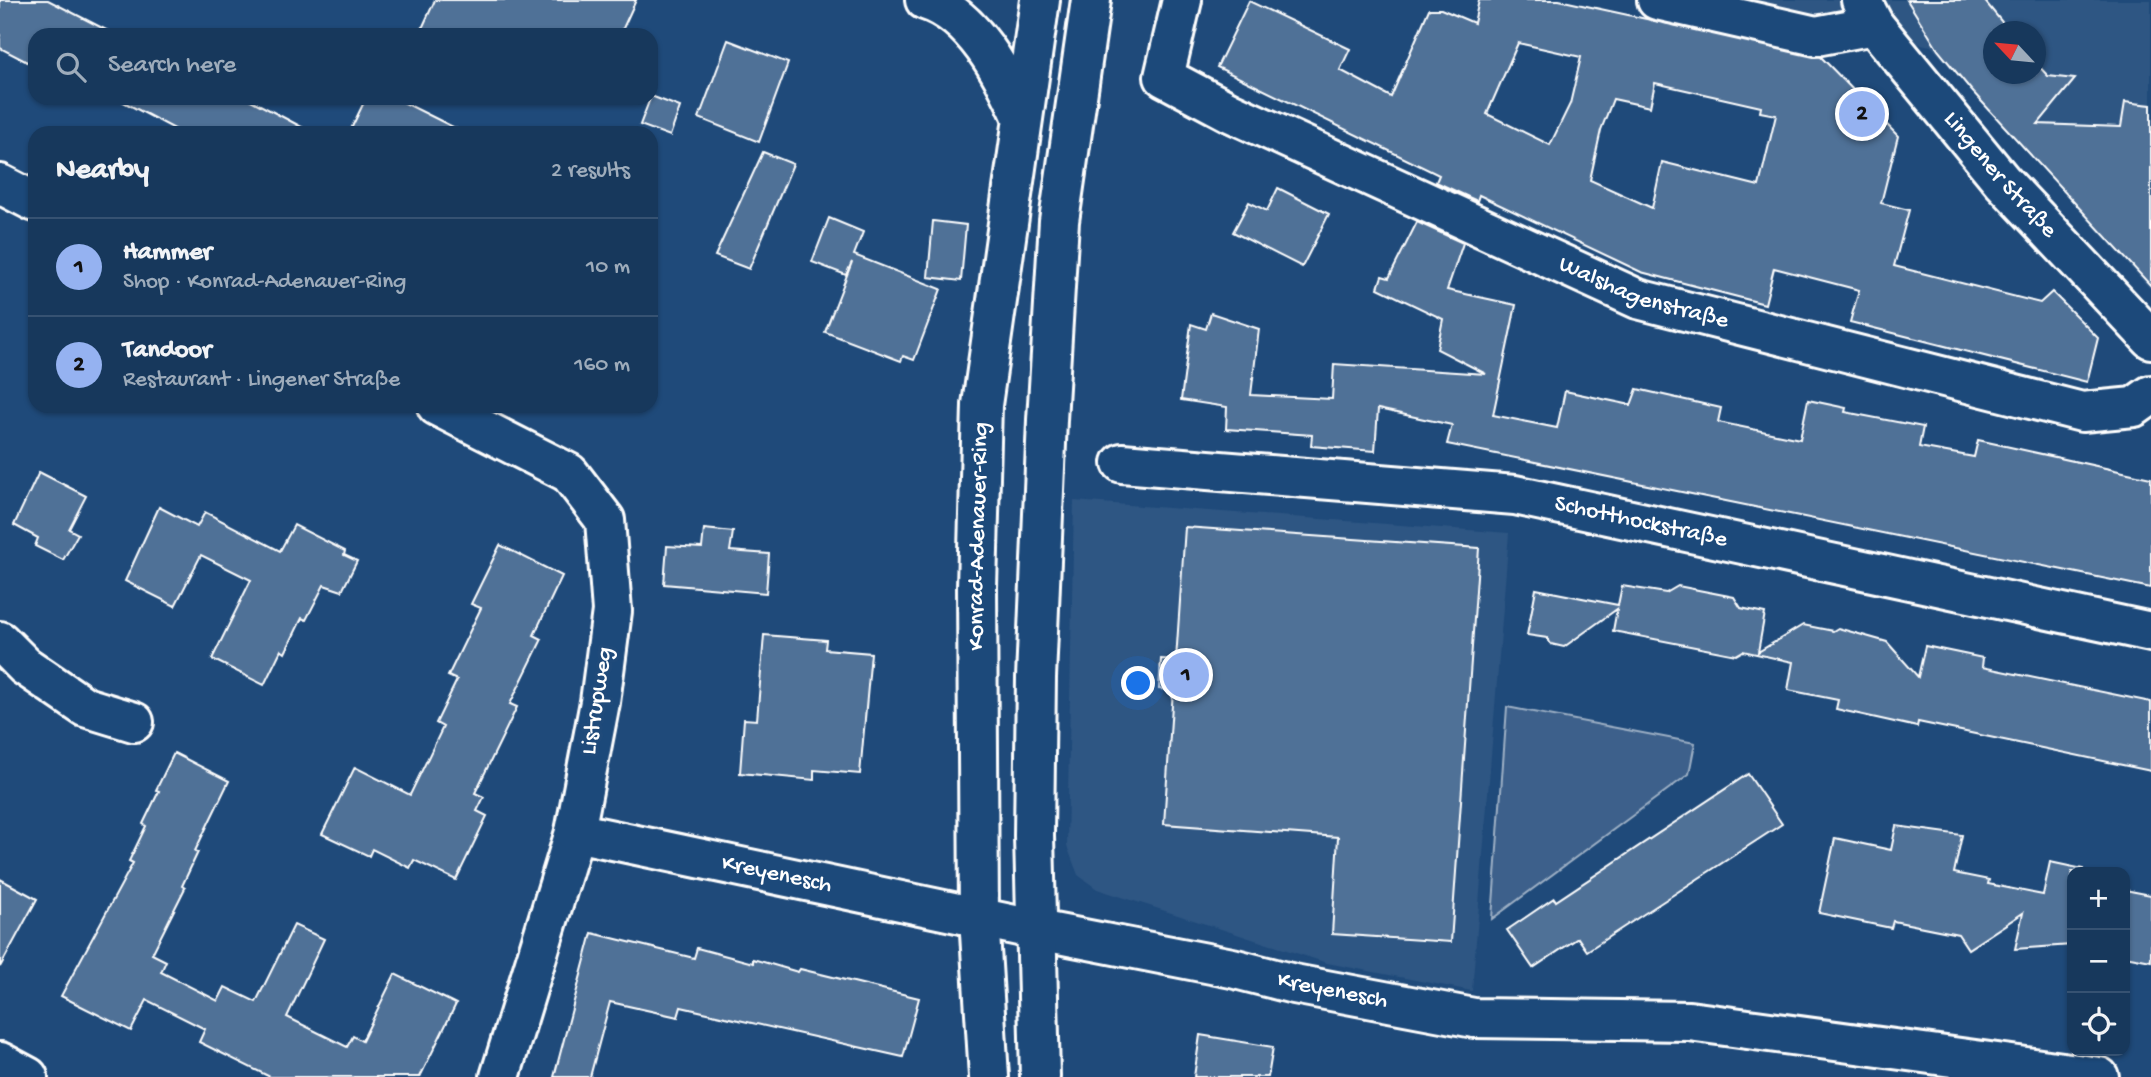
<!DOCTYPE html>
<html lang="en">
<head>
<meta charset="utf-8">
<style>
  body { margin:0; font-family:"Gochi Hand",sans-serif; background:#203f62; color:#f1f3f6 }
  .controls { position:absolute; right:21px; bottom:21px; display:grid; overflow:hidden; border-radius:14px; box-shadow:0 2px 5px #0004 }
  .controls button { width:63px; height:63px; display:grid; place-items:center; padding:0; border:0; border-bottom:2px solid #365272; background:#17385c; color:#f1f3f6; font:35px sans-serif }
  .compass { position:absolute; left:1983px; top:21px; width:63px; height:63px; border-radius:50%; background:#17385c; box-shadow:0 2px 5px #0004; rotate:296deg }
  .you { position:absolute; left:1139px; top:684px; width:24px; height:24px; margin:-18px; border:5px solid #fff; border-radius:50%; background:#1a73e8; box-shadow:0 0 0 10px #1a73e833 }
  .badge { display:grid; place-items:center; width:46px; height:46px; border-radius:50%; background:#95b2f1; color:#111; font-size:23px; font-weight:700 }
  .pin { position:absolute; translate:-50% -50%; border:4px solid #fff; box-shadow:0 2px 7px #0006 }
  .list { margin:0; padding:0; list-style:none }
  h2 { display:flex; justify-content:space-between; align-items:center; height:91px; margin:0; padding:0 28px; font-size:30px }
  h2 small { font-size:23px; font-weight:400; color:#9eacbb }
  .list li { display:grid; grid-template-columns:46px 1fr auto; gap:21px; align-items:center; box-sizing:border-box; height:98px; padding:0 28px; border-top:2px solid #365272 }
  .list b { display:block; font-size:26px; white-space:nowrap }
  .list p { margin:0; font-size:23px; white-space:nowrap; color:#9eacbb }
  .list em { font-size:23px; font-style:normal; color:#9eacbb }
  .icon { flex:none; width:38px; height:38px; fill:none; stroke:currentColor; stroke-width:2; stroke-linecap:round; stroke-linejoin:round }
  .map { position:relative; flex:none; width:2151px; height:1077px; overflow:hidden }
  .search { position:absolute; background:#17385c; box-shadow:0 2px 5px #0004; left:28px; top:28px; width:630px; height:77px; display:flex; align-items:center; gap:18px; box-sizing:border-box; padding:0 24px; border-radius:21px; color:#9eacbb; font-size:26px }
  .panel { position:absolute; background:#17385c; box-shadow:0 2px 5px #0004; left:28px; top:126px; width:630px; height:287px; border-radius:21px }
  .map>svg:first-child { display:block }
  .built { fill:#2e5683; fill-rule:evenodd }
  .green { fill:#3c618b; stroke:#9eb0c5; stroke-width:2 }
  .building { fill:#507197; stroke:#fff; stroke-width:2; fill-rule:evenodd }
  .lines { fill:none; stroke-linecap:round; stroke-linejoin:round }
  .street-casing { stroke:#fff; stroke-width:44 }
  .secondary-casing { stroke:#fff; stroke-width:44 }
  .street { stroke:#1f4a7a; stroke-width:38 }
  .secondary { stroke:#1f4a7a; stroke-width:38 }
  .labels { text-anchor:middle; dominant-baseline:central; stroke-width:7; stroke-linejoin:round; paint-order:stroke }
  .street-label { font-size:24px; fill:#fff; stroke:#1f4a7a }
</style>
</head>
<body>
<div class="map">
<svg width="2151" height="1077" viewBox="0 0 2151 1077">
  <rect width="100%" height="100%" fill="#1f4a7a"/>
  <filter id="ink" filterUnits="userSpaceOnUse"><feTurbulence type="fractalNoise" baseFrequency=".0143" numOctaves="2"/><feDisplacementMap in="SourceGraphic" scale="14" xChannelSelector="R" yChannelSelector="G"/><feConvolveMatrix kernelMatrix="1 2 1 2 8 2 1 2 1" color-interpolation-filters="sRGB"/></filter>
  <g filter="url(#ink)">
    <!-- built -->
    <g class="built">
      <path d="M1696,0H2151V290L1931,46ZM1994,32H2036V74H1994Z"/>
      <polygon points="1074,501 1509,533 1472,991 1327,963 1097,889 1078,875 1067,846"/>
    </g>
    <!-- green -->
    <polygon class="green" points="1507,707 1695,743 1689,774 1492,919"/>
    <!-- building -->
    <g class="building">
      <polygon points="0,0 48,0 116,35 35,35 35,66 0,48"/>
      <polygon points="435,0 636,0 620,35 419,35"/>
      <path d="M1479,0H1559L1821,57L1898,136L1881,203L1909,210L1894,266L2040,303L2052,292L2098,338L2087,382L1850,322L1859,290L1774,268L1765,304L1641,272L1479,195L1477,201L1436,182L1439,175L1217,67L1249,1L1350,49L1340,70L1391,97L1429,9H1441L1474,23ZM1518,43L1581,57L1570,104L1550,145L1487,114ZM1655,83L1761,107L1760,112L1776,115L1759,186L1662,162L1652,208L1590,180L1601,130L1613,99L1650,107Z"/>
      <polygon points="1907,0 1984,0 2010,32 1993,32 1993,74 2035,74 2035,62 2048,76 2075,79 2038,124 2121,127 2125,102 2151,105 2151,286 1971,90 1938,50"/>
      <polygon points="728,40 788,63 759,142 699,118"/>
      <polygon points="651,96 680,107 670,136 640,125"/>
      <polygon points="116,98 247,98 313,133 182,133"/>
      <polygon points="366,98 395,98 465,133 349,133"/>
      <polygon points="763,152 793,164 749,269 715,256"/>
      <polygon points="1278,188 1329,214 1302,267 1233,232 1249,202 1267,211"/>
      <polygon points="829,218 863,232 854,255 941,289 914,360 903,356 901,361 825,332 852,262 846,275 812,262"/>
      <polygon points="933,221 966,225 961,281 928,277"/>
      <polygon points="1417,222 1463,243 1447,290 1516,305 1493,415 1557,428 1565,391 1631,405 1637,389 1721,408 1718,422 1800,439 1808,400 1846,408 1845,412 1923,427 1919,447 1974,457 1978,440 2151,478 2151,588 1447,444 1452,425 1378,409 1375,451 1311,446 1312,435 1226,429 1227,407 1181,400 1191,324 1206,329 1211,313 1259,329 1251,395 1332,399 1334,364 1486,374 1437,349 1443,319 1378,288 1382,276 1389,278"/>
      <polygon points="39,472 86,496 69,529 78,534 63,560 35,546 38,538 14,525"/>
      <polygon points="159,507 197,527 205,512 280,551 294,525 345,551 344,555 357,561 342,591 324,585 306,620 302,618 285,653 281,650 264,685 212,659 251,580 201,555 175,606 125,581"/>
      <polygon points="1185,527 1479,548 1451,942 1332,934 1338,837 1164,824 1173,690 1159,689 1161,659 1176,660"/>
      <polygon points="704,529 733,532 730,551 769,554 766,593 664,584 667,546 702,548"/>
      <polygon points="500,545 562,576 534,635 542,639 510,704 517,707 475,793 484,797 477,811 487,816 456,880 414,860 410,868 372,849 369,856 322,834 355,767 410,795 443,727 436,723 457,680 448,676 481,608 471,604"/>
      <polygon points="1622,586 1666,593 1678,586 1734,597 1741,608 1765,613 1758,652 1803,625 1833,631 1838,628 1887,642 1918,677 1925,646 1983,658 1982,667 2151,702 2151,771 1918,722 1917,727 1836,709 1838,700 1788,690 1793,662 1743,651 1736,655 1613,631 1617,609 1564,647 1551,644 1547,638 1527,635 1536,589 1618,605"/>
      <polygon points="764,635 826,640 825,649 871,653 860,774 814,770 814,780 740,773 744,719 757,720"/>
      <polygon points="174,753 229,781 195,851 198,852 182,886 185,888 152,954 166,961 161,972 218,1001 225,987 256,1002 294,925 324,939 287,1017 347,1047 353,1036 362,1041 395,974 456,1004 420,1077 270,1077 199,1042 205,1029 147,1000 131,1031 61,996 133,863 129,861 146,826 143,824 159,791 156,790"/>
      <polygon points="1748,774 1782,824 1587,951 1578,938 1533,968 1507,930 1554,898 1556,901"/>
      <polygon points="1896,826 1962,835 1954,873 1989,880 1988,884 2043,895 2050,862 2083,869 2083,872 2072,872 2072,945 2015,949 2023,913 1968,949 1958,934 1893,921 1891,928 1819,913 1835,838 1891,850"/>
      <polygon points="0,879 37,899 0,967"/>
      <polygon points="2125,890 2151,895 2151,961 2125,956"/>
      <polygon points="592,933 694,958 697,948 753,963 753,959 798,972 800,969 919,998 903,1057 681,1007 678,1017 610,1002 590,1077 554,1077"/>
      <polygon points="1200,1035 1273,1047 1268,1077 1194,1077"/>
    </g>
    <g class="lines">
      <!-- street casing -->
      <g class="street-casing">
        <g id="street">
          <path d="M925,0C973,15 1003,73 1022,116"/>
          <path id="s1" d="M1182,0L1164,77L1230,112L1638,299L2082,412L2134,407L2151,395"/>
          <polyline points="1657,0 1816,36 1874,25"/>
          <path id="s2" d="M1861,0L1874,25L2002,181L2151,339"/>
          <polyline points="0,184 35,202"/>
          <polyline points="437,406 569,473 605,520 612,611 600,702 575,832 500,1077"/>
          <path id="s3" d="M1122,463L1515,495L2151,632"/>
          <polyline points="0,641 25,666 85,707 134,722"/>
          <path id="s4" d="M575,832L1038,930L1232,968L1294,984L1474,1018L1689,1021L2099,1077"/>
          <polyline points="0,1062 28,1077"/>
        </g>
      </g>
      <!-- secondary casing -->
      <g class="secondary-casing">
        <g id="secondary">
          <path id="s5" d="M989,1077L979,917L977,587L982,405L1040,0"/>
          <polyline points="1040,1077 1034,836 1036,678 1047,420 1059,221 1091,0"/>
        </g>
      </g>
      <!-- street -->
      <use href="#street" class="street"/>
      <!-- secondary -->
      <use href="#secondary" class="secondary"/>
    </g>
  </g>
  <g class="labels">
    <!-- street labels -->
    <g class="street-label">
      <text stroke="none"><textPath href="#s2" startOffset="224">Lingener Straße</textPath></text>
      <text stroke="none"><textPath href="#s1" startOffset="606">Walshagenstraße</textPath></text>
      <text stroke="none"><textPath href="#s3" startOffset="523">Schotthockstraße</textPath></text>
      <text stroke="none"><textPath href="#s5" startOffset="541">Konrad-Adenauer-Ring</textPath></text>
      <text transform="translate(598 701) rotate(-81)">Listrupweg</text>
      <text stroke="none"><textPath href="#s4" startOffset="206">Kreyenesch</textPath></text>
      <text stroke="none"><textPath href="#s4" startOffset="774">Kreyenesch</textPath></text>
    </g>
  </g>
</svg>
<div class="controls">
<button>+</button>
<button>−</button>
<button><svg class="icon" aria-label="locate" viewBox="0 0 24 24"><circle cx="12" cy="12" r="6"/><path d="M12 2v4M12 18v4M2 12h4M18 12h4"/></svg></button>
</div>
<svg class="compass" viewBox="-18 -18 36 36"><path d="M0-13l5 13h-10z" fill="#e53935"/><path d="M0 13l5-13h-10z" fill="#9eacbb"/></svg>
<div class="you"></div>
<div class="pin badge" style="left:1186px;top:675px">1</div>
<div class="pin badge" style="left:1862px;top:114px">2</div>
<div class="search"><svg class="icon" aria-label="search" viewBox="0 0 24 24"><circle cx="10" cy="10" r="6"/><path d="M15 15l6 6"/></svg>Search here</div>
<section class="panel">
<h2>Nearby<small>2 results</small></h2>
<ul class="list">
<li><span class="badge">1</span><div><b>Hammer</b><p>Shop · Konrad-Adenauer-Ring</p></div><em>10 m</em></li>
<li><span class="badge">2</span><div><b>Tandoor</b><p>Restaurant · Lingener Straße</p></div><em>160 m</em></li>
</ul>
</section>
</div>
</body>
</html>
